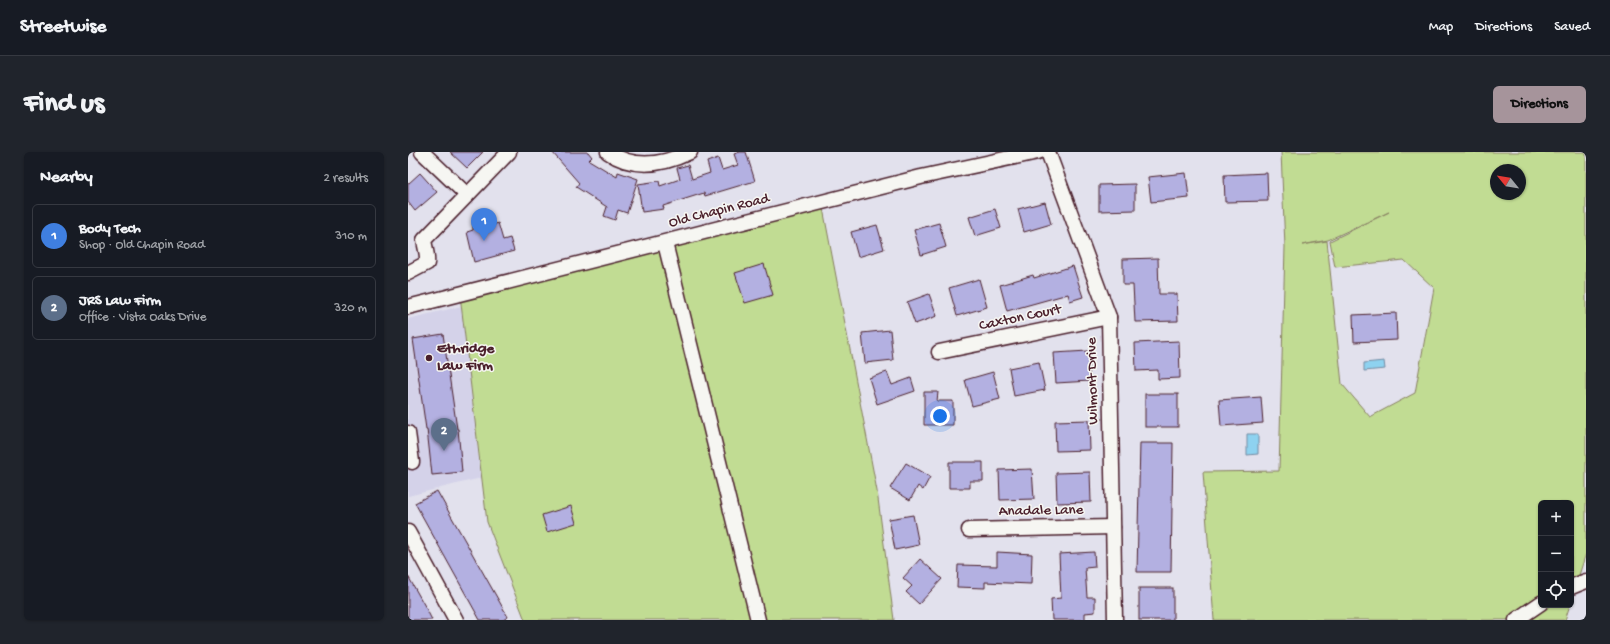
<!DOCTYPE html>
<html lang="en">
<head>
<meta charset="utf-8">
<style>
  body { margin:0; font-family:"Gochi Hand",sans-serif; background:#20242c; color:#f1f3f6 }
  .controls { position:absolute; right:12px; bottom:12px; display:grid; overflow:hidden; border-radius:6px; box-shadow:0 1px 3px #0004 }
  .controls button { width:36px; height:36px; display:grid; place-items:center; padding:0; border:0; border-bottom:1px solid #363941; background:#171b24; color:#f1f3f6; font:20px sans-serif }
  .compass { position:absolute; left:1082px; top:12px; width:36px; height:36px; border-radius:50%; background:#171b24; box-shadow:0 1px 3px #0004; rotate:300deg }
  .you { position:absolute; left:532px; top:264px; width:14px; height:14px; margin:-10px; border:3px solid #fff; border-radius:50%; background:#1a73e8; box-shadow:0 0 0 6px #1a73e833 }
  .badge { display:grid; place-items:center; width:26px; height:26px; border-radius:50%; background:#a6949b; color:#fff; font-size:13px; font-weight:700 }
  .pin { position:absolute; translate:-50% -33px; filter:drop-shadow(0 1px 2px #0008) }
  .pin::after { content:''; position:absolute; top:21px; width:14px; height:12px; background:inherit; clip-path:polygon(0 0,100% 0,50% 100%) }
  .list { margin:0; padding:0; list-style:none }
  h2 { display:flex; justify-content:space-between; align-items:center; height:52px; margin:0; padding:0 16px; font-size:17px }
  h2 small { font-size:13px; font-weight:400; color:#9ea1a6 }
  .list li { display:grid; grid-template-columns:26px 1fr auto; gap:12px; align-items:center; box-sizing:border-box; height:64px; margin:0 8px 8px; padding:0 8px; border:1px solid #363941; border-radius:6px }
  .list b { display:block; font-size:15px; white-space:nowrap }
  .list p { margin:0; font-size:13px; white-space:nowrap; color:#9ea1a6 }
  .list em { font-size:13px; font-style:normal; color:#9ea1a6 }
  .icon { flex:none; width:22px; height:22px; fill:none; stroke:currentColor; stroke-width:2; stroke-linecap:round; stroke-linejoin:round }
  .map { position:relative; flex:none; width:1178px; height:468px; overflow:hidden; border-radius:6px }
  header { display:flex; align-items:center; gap:24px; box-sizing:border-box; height:56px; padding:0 20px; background:#171b24; border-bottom:1px solid #363941 }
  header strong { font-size:19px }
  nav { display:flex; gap:22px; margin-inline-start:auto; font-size:14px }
  .intro { display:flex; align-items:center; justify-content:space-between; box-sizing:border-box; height:96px; padding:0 24px }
  h1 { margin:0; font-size:28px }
  .button { padding:10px 18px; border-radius:6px; background:#a6949b; color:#111; font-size:14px; font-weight:700 }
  main { display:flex; gap:24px; padding:0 24px }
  aside { flex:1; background:#171b24; border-radius:6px; box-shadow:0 1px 3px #0004 }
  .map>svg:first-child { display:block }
  .built { fill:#d4d2e9 }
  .green { fill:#c1dc93; stroke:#867e5f; fill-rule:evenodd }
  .water { fill:#8ed2f0; stroke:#738aa1 }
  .building { fill:#b3b0e1; stroke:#4a1f2b }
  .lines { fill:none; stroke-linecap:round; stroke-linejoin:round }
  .minor-casing { stroke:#4a1f2b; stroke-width:17 }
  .minor { stroke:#f6f6f2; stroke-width:14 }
  .poi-dot { fill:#4a1f2b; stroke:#f6f6f2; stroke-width:1.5 }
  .labels { text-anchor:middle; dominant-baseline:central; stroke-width:3; stroke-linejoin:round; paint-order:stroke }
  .street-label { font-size:15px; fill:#4a1f2b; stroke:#f6f6f2 }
  .poi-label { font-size:15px; font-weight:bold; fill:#4a1f2b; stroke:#f6f6f2; text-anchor:start }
</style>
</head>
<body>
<header>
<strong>Streetwise</strong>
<nav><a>Map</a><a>Directions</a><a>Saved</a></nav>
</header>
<div class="intro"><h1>Find us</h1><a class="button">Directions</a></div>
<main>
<aside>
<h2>Nearby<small>2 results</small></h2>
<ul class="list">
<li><span class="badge" style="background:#3f7fe0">1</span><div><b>Body Tech</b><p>Shop · Old Chapin Road</p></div><em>310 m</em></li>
<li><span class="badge" style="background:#5c6f8a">2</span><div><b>JRS Law Firm</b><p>Office · Vista Oaks Drive</p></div><em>320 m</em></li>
</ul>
</aside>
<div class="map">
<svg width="1178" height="468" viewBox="0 0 1178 468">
  <rect width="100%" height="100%" fill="#e2e1ed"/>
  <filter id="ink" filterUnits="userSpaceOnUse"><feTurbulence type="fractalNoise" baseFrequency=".025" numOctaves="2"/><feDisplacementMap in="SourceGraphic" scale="8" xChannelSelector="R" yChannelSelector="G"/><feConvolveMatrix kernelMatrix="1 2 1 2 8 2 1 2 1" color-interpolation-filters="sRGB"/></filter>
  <g filter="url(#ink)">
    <!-- built -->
    <polygon class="built" points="54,154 73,326 0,344 0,167"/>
    <!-- green -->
    <g class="green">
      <path d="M873,0H1178V401L1163,449V351H1133V453H1162L1157,468H806L795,320L871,319L877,95ZM1088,18H1112V42H1088ZM981,60L922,89L927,115L996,108L1026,136L1007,241L962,265L934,232L919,89L894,93L920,88Z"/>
      <polygon points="414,51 469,339 486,468 117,468 79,370 52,143"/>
    </g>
    <!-- water -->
    <g class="water">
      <polygon points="976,209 977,217 956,219 956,211"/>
      <polygon points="839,282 850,282 850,302 839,303"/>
    </g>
    <!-- building -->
    <g class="building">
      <polygon points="42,0 75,0 59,16"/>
      <polygon points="144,0 180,0 184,5 181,8 209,25 210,20 230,27 219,61 210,58 207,68 196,64 199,55 168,35 171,31"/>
      <polygon points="332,0 338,0 347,29 297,44 296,41 255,54 256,57 234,60 230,32 251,29 252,34 272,27 269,16 280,13 284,27 302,21 299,10 310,6 314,18 330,13 326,2"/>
      <polygon points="12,21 29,40 7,59 0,50 0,32"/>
      <polygon points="778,21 781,46 743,50 740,25"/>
      <polygon points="859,21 860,49 817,50 816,23"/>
      <polygon points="727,32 727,58 691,59 691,33"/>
      <polygon points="637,50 643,72 616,80 610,57"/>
      <polygon points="587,57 593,76 567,84 561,65"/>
      <polygon points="82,65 85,73 90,71 95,88 102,86 106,99 66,110 59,80 65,78 65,70"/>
      <polygon points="531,71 538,95 513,103 506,78"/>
      <polygon points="469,73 476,97 450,105 443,80"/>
      <polygon points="750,106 751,142 769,142 770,169 727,170 725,133 715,133 715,107"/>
      <polygon points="356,112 365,143 337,151 327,121"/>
      <polygon points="665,114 675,145 662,149 660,142 599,159 592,133 625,123 626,126"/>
      <polygon points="571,127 579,155 549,164 541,136"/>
      <polygon points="521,142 529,164 507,172 499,150"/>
      <polygon points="988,161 989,188 946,190 945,163"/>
      <polygon points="482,178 485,208 457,211 454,181"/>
      <polygon points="35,182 49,277 50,277 54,320 24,323 19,277 18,277 5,187"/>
      <polygon points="771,189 772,226 750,227 750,218 728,219 727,191"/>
      <polygon points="680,199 682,229 648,231 646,201"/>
      <polygon points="631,210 637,238 606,244 601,216"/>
      <polygon points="479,220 484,233 503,226 507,239 469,252 461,226"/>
      <polygon points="585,220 592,247 564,254 557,228"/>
      <polygon points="516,240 530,240 529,249 545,249 545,273 516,273"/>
      <rect x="737" y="242" width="33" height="33"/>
      <polygon points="853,245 855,271 813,274 811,248"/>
      <polygon points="681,268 682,298 648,299 647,269"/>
      <polygon points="732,291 765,291 763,420 729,420"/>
      <polygon points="541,310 575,310 575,329 562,329 562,336 541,336"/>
      <polygon points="498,311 522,325 515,338 510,334 502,348 482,336"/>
      <polygon points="624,317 626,347 592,348 591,318"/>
      <polygon points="682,320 683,350 649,351 648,321"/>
      <polygon points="29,339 100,465 95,468 72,468 7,351"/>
      <polygon points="163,354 168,371 139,380 134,363"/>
      <polygon points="505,363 511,393 487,398 481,367"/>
      <polygon points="589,400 624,402 623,432 577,430 577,436 549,435 550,413 589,414"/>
      <polygon points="686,400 687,415 677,416 679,445 687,445 687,460 677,461 677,468 644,468 643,447 653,446 651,402"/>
      <polygon points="512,407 534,427 511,452 498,440 504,434 495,426"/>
      <polygon points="0,424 19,458 24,468 0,468"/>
      <rect x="731" y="436" width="34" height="32"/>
    </g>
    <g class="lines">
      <!-- minor casing -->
      <g class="minor-casing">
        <g id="minor">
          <polyline points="14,0 59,43"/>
          <path d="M200,0C226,18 255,13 282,0"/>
          <polyline points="640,0 701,165 707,468"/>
          <polyline points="257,91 350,468"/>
          <path d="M0,121L19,111C20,102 17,96 16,88L101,0"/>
          <polyline points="0,155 513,25 630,0"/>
          <polyline points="531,200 701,165"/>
          <polyline points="0,281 4,310"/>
          <polyline points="561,378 705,375"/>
          <polyline points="0,380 48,468"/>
          <polyline points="1163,435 1178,429"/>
          <polyline points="1108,468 1133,451"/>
        </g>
      </g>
      <!-- minor -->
      <use href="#minor" class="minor"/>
    </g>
  </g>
  <!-- markers -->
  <circle class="poi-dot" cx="21" cy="206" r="4"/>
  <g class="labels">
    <!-- street labels -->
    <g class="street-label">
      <text transform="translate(311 59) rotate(-14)">Old Chapin Road</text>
      <text transform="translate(612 166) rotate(-12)">Caxton Court</text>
      <text transform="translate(685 229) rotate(-91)">Wilmont Drive</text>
      <text transform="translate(633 359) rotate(-1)">Anadale Lane</text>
    </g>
    <!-- poi labels -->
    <g class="poi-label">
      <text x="29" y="197">Ethridge<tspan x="29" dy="17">Law Firm</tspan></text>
    </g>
  </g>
</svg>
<div class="controls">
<button>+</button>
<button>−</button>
<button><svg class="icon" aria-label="locate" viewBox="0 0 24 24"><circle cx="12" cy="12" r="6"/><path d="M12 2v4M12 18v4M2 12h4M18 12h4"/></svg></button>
</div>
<svg class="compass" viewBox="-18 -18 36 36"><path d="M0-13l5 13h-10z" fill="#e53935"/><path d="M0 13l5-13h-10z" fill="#9ea1a6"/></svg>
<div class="you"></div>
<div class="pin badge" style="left:76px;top:89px;background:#3f7fe0">1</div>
<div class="pin badge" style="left:36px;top:299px;background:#5c6f8a">2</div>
</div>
</main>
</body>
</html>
